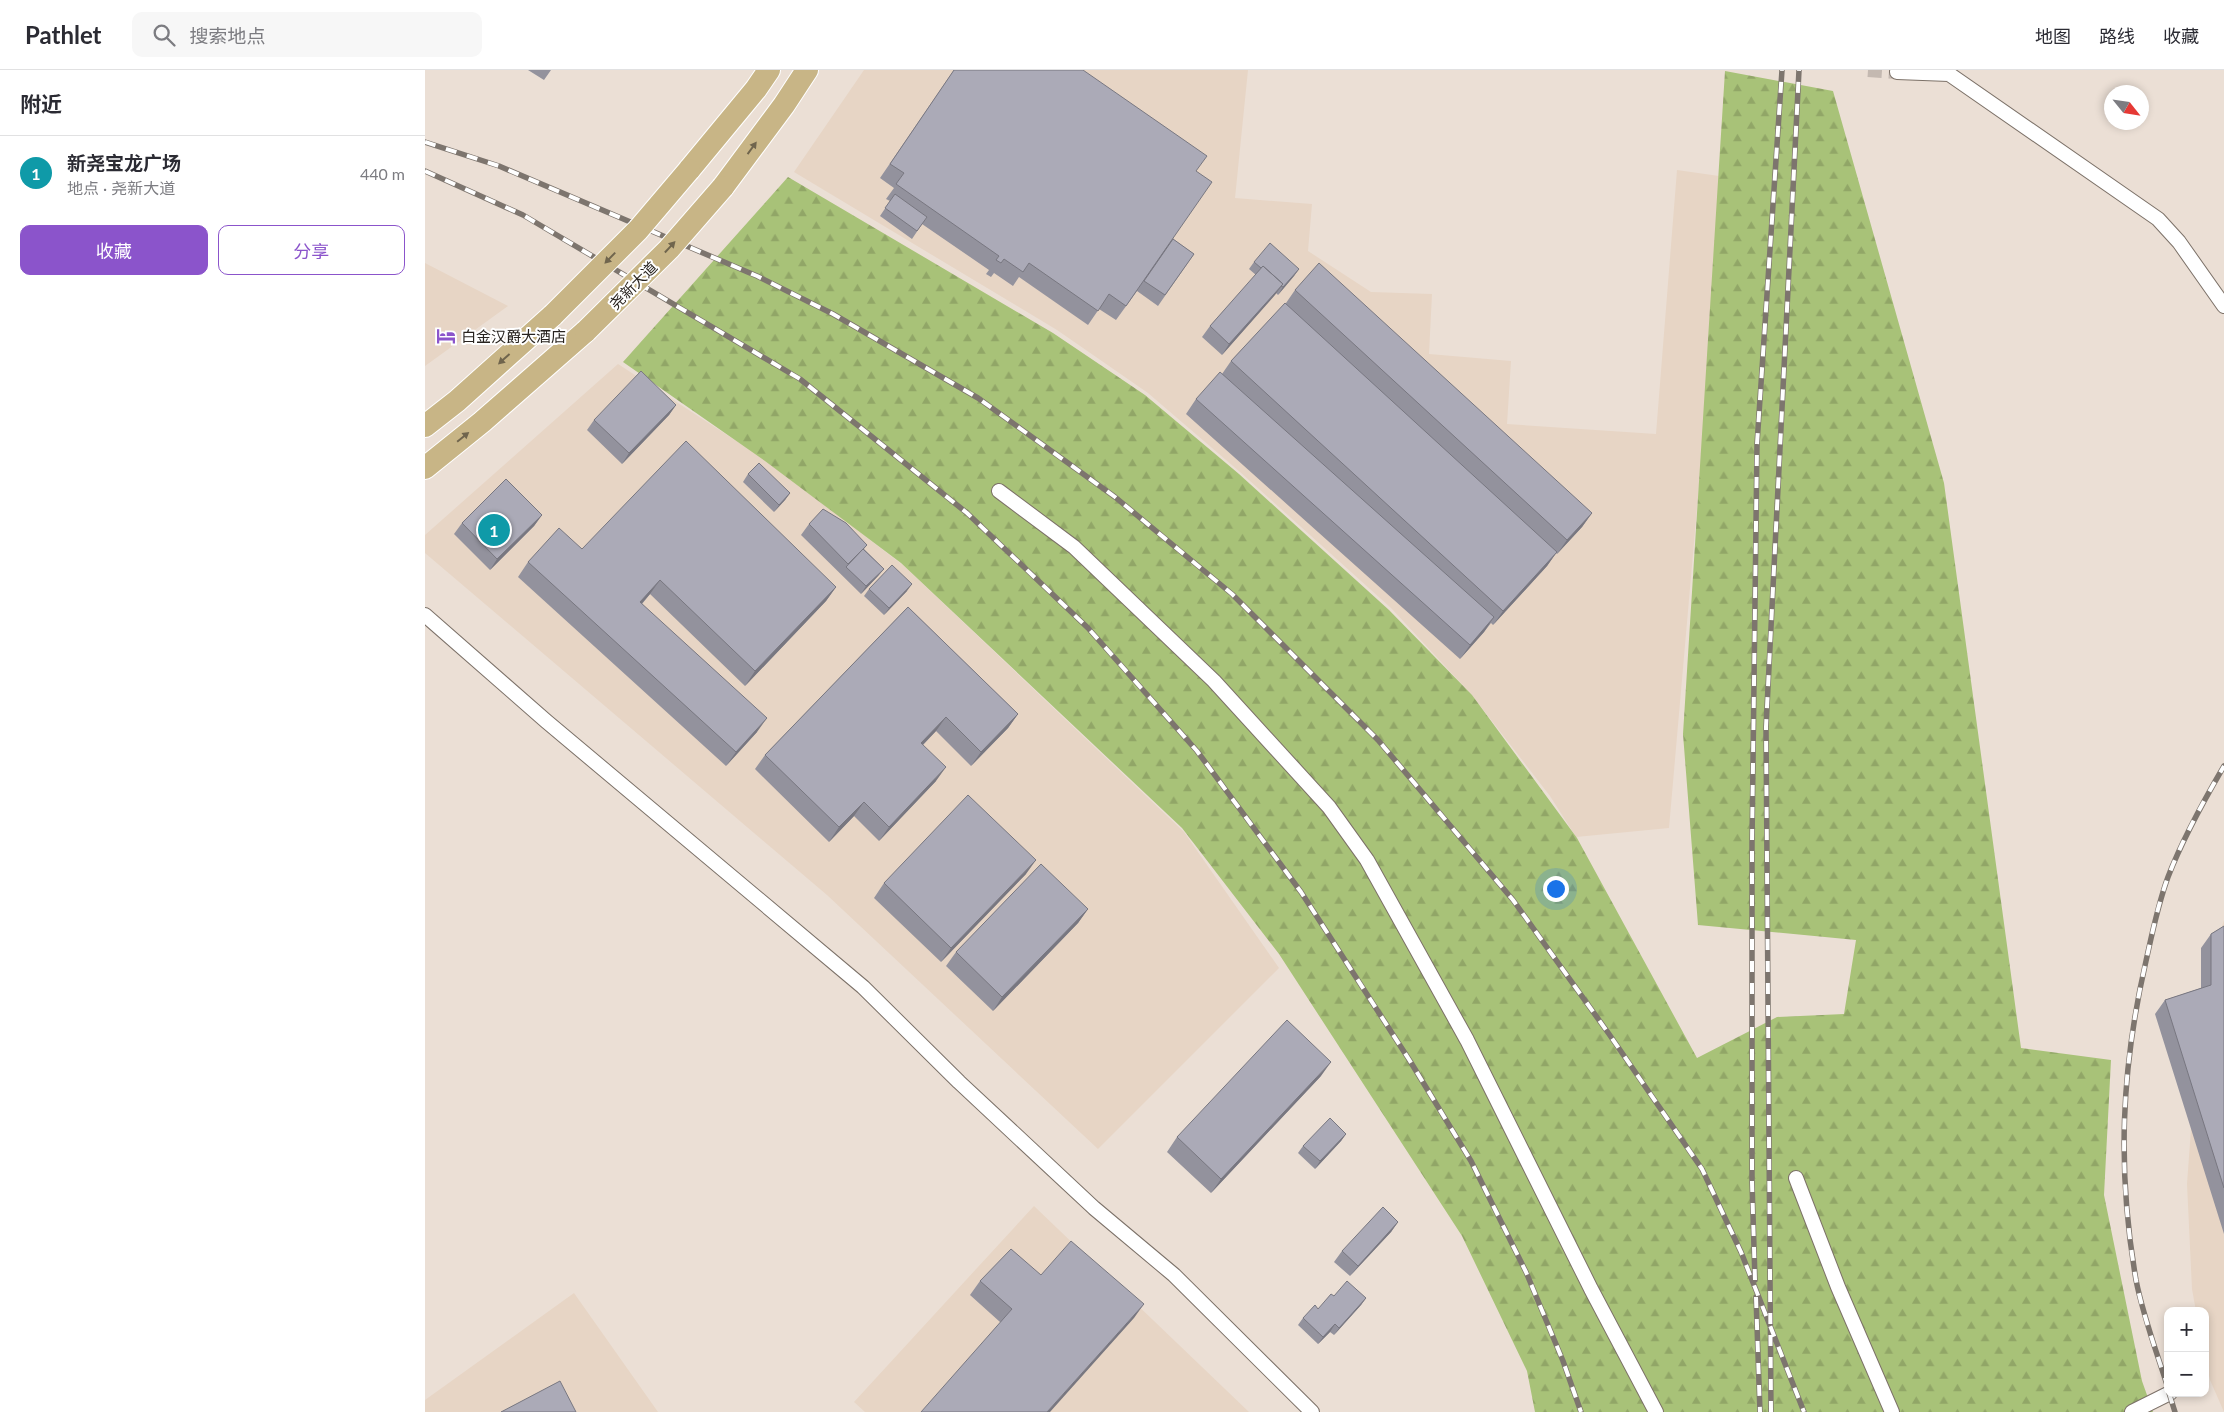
<!DOCTYPE html>
<html lang="zh">
<meta charset="utf-8">
<style>
body{margin:0;font-family:Lato,"Noto Sans SC",sans-serif;background:#f7f7f7;color:#2b2b33}
.controls{position:absolute;right:15px;bottom:15px;display:grid;overflow:hidden;border-radius:10px;box-shadow:0 2px 8px #0003}
.controls button{width:45px;height:45px;display:grid;place-items:center;padding:0;border:0;border-bottom:1px solid #e1e1e2;background:#fff;color:#2b2b33;font:25px sans-serif}
.compass{position:absolute;left:1679px;top:15px;width:45px;height:45px;border-radius:50%;background:#fff;box-shadow:0 2px 8px #0003;rotate:120deg}
.you{position:absolute;left:1130px;top:818px;width:18px;height:18px;margin:-12px;border:4px solid #fff;border-radius:50%;background:#1a73e8;box-shadow:0 0 0 8px #1a73e833}
.badge{display:grid;place-items:center;width:32px;height:32px;border-radius:50%;background:#8b54cb;color:#fff;font-size:16px;font-weight:700}
.pin{position:absolute;translate:-50% -50%;border:2px solid #fff;box-shadow:0 1px 5px #0006}
.list{margin:0;padding:0;list-style:none}
h2{display:flex;justify-content:space-between;align-items:center;height:65px;margin:0;padding:0 20px;font-size:21px}
h2 small{font-size:16px;font-weight:400;color:#7c7c81}
.list li{display:grid;grid-template-columns:32px 1fr auto;gap:15px;align-items:center;box-sizing:border-box;height:75px;padding:0 20px;border-top:1px solid #e1e1e2}
.list b{display:block;font-size:19px;white-space:nowrap}
.list p{margin:0;font-size:16px;white-space:nowrap;color:#7c7c81}
.list em{font-size:16px;font-style:normal;color:#7c7c81}
.actions{display:flex;gap:10px;padding:15px 20px}
.actions a{flex:1;padding:11px 0;border:1px solid #8b54cb;border-radius:10px;text-align:center;font-size:18px;color:#8b54cb}
.actions .main{background:#8b54cb;color:#fff}
.icon{flex:none;width:28px;height:28px;fill:none;stroke:currentColor;stroke-width:2;stroke-linecap:round;stroke-linejoin:round}
.map{position:relative;flex:none;width:1799px;height:1342px;overflow:hidden}
header{display:flex;align-items:center;gap:30px;box-sizing:border-box;height:70px;padding:0 25px;background:#fff;border-bottom:1px solid #e1e1e2}
header strong{font-size:24px}
nav{display:flex;gap:28px;margin-inline-start:auto;font-size:18px}
.search{width:350px;height:45px;background:#f7f7f7;display:flex;align-items:center;gap:12px;box-sizing:border-box;padding:0 18px;border-radius:10px;color:#7c7c81;font-size:19px}
main{display:flex}
aside{flex:1;background:#fff}
.map>svg:first-child{display:block}
</style>
<header>
<strong>Pathlet</strong>
<div class="search"><svg class="icon" aria-label="search" viewBox="0 0 24 24"><circle cx="10" cy="10" r="6"/><path d="M15 15l6 6"/></svg>搜索地点</div>
<nav><a>地图</a><a>路线</a><a>收藏</a></nav>
</header>
<main>
<aside>
<h2>附近<small></small></h2>
<ul class="list">
<li><span class="badge" style="background:#0f9aa8">1</span><div><b>新尧宝龙广场</b><p>地点 · 尧新大道</p></div><em>440 m</em></li>
</ul>
<div class="actions"><a class="main">收藏</a><a>分享</a></div>
</aside>
<div class="map">
<svg width="1799" height="1342" viewBox="0 0 1799 1342">
<defs>
<pattern id="forest-firs" width="22" height="20" patternUnits="userSpaceOnUse" patternTransform="scale(1.25)"><rect width="22" height="20" fill="#a8c278"/><path d="M5 1l3.5 6h-7zM16 11l3.5 6h-7z" fill="#91a667"/></pattern>
</defs>
<rect width="100%" height="100%" fill="#ebdfd5"/>
<!-- built -->
<path fill="#e7d5c5" d="M439 0H823L810 128 887 134 883 181 946 222 1007 224 1004 284 1086 291 1082 354 1231 364 1252 100 1301 107 1244 758 1151 767 1125 726 1046 624 966 538 815 402 723 323 632 260 369 102Z
M0 193 83 236 0 296Z
M193 294 339 389 479 496 759 762 854 898 673 1079 402 825 0 483V465Z
M1799 850V1342L1785 1310 1780 1286V1241H1771L1767 1219 1762 1114 1773 963 1785 895Z
M609 1136 824 1342H440L429 1332Z
M149 1223 233 1342H0V1330Z"/>
<!-- forest -->
<path fill="url(#forest-firs)" d="M1300 1 1408 21 1519 413 1596 978 1686 990 1679 1125 1717 1311 1728 1342H1110L1102 1301 1037 1166 854 884 757 758 476 493 340 391 198 292 363 107 628 263 720 325 814 404 964 540 1047 625 1152 768 1272 988 1352 947 1419 944 1431 870 1273 855 1258 664Z"/>
<g fill="none" stroke-linecap="round" stroke-linejoin="round">
<!-- minor-tunnel -->
<path stroke="#c4b9b1" stroke-width="14" stroke-dasharray="14 7" stroke-linecap="butt" d="M1443 0 1472 2"/>
<!-- minor casing -->
<g stroke="#7c7168" stroke-width="16">
<path id="minor" d="M1472 2 1524 4 1733 149 1754 172 1799 236
M574 421 649 477 789 611 904 737 942 790 1042 970 1166 1219 1231 1342
M0 545 121 651 438 917 534 1012 669 1138 749 1205 887 1342
M1371 1108 1413 1217 1467 1342
M1707 1342 1745 1323"/>
</g>
<!-- primary casing -->
<g stroke="#fff" stroke-width="24">
<path id="primary" d="M264 100 331 19 344 0
M298 117 359 35 382 0
M0 356 32 331 128 245
M0 398 57 352 161 261"/>
</g>
<!-- minor -->
<use href="#minor" stroke="#fff" stroke-width="14"/>
<!-- primary -->
<use href="#primary" stroke="#c8b586" stroke-width="22"/>
<!-- rail casing -->
<g stroke="#7d756e" stroke-width="5.5">
<path id="rail" d="M0 72 74 96 332 206 408 244 553 328 690 427 807 524 953 670 1088 830 1184 964 1277 1099 1316 1182 1379 1342
M0 101 98 145 375 309 542 443 663 558 772 681 876 822 985 991 1046 1091 1101 1202 1138 1291 1156 1342
M1330 1210 1327 1112V773L1332 374 1357 0
M1331 1227 1335 1342
M1743 1318C1732 1283 1718 1246 1711 1210 1692 1099 1696 1000 1721 891 1727 864 1733 834 1743 807 1758 768 1778 732 1799 696
M1744 1323 1750 1342
M1346 1342 1341 657 1374 0"/>
</g>
<!-- rail -->
<use href="#rail" stroke="#fff" stroke-width="4" stroke-dasharray="11" stroke-linecap="butt"/>
<!-- primary-bridge casing -->
<g stroke="#fff" stroke-width="24" stroke-linecap="butt">
<path id="primary-bridge" d="M128 245 213 160 264 100
M161 261 244 179 298 117"/>
</g>
<!-- primary-bridge -->
<use href="#primary-bridge" stroke="#c8b586" stroke-width="22"/>
</g>
<!-- wall -->
<path fill="#93929d" d="M103 0H126L119 10Z
M529 0 771 101 748 169 769 184 733 236 712 221 691 250 674 239 663 255 594 207 588 216 569 203 566 207 561 204 564 200 497 154 487 169 455 146 465 131 461 129 469 118 455 108Z
M829 192 874 199 869 206 853 225 851 223 797 285 777 267 785 256 831 205 824 199Z
M870 220 1167 443 1157 457 1132 484 1131 483 1122 496 1068 555 1066 553 1059 562 1035 589 761 344 771 329 797 304 806 291 861 233Z
M251 335 244 345 197 394 162 360 169 350Z
M323 404 365 423 360 430 349 442 318 412Z
M117 445 109 456 65 500 29 464 37 453Z
M384 454 442 475 439 479 459 499 453 506 436 524 376 465Z
M157 479 411 517 401 531 320 616 225 524 217 534 332 662 301 696 93 507 103 492Z
M444 519 482 521 459 545 439 526Z
M483 537 593 644 583 658 546 696 511 661 498 675 511 711 454 771 429 746 404 772 330 699 340 685Z
M601 804 516 892 449 828 459 813Z
M663 839 653 853 568 941 521 896 531 882Z
M1799 856V1164L1730 944 1740 930 1776 918V878L1786 864Z
M896 1006 786 1123 742 1082 752 1067Z
M921 1064 916 1071 890 1099 873 1083 878 1076Z
M973 1152 966 1162 925 1206 909 1192 917 1181Z
M616 1205 709 1248 575 1252 545 1225 555 1211Z
M909 1226 941 1228 936 1235 909 1265 905 1262 893 1274 873 1255 878 1248 893 1239Z"/>
<!-- shaded-wall -->
<path fill="#787780" d="M874 199 869 206 853 225 858 217Z
M858 214 850 225 797 285 804 274Z
M251 335 244 345 197 394 204 383Z
M365 423 360 430 349 442 354 435Z
M1167 443 1157 457 1132 484 1142 470Z
M117 445 109 456 65 500 72 489Z
M1132 482 1122 496 1068 555 1078 541Z
M459 499 453 506 436 524 441 516Z
M235 510 225 524 205 547 215 532Z
M487 514 482 521 459 545 464 538Z
M411 517 401 531 320 616 330 601Z
M1069 547 1059 562 1035 589 1045 575Z
M593 644 583 658 546 696 556 682Z
M521 647 511 661 486 687 496 673Z
M342 648 332 662 301 696 311 682Z
M521 697 511 711 454 771 464 757Z
M439 732 429 746 404 772 414 757Z
M611 790 601 804 516 892 526 878Z
M663 839 653 853 568 941 577 927Z
M906 992 896 1006 786 1123 796 1109Z
M921 1064 916 1071 890 1099 895 1091Z
M973 1152 966 1162 925 1206 933 1196Z
M941 1228 936 1235 909 1265 914 1258Z
M719 1234 709 1248 625 1342H622Z
M910 1254 905 1262 893 1274 898 1267Z"/>
<!-- building -->
<path fill="#abaab7" stroke="#787780" d="M529 0H658L782 86 771 101 787 112 701 236 684 224 673 241 604 193 598 202 579 189 576 193 571 190 574 186 471 114 479 103 465 94Z
M470 124 502 147 492 161 460 138Z
M748 169 769 184 740 225 719 211Z
M845 173 874 199 858 217 856 216 858 214 838 196 836 198 829 192Z
M894 193 1167 443 1142 470 870 220Z
M838 196 858 214 804 274 785 256Z
M860 233 1132 482 1078 541 806 291Z
M216 301 251 335 204 383 169 350Z
M795 302 1069 547 1045 575 771 329Z
M261 371 411 517 330 601 235 510 215 532 342 648 311 682 103 492 134 458 157 479Z
M334 393 365 423 354 435 323 404Z
M81 409 117 445 72 489 37 453Z
M398 439 421 453 442 475 423 494 384 454Z
M438 479 459 499 441 516 421 497Z
M467 495 487 514 464 538 444 519Z
M483 537 593 644 556 682 521 647 496 673 521 697 464 757 439 732 414 757 340 685Z
M543 725 611 790 526 878 459 813Z
M616 794 663 839 577 927 531 882Z
M1799 856V1118L1740 930 1786 915V864Z
M862 950 906 992 796 1109 752 1067Z
M905 1048 921 1064 895 1091 878 1076Z
M958 1137 973 1152 933 1196 917 1181Z
M646 1171 719 1234 622 1342H496L587 1239 555 1211 586 1179 616 1205Z
M922 1211 941 1228 914 1258 910 1254 898 1267 878 1248 890 1235 893 1239 906 1224 909 1226Z
M135 1311 151 1342H76Z"/>
<!-- one-way arrows -->
<defs><path id="oneway-solid" d="M-6-.8H1V-3.2L6.5 0L1 3.2V.8H-6Z" transform="scale(1.25)"/></defs>
<g fill="#70654d">
<use href="#oneway-solid" transform="translate(327 78) rotate(-54)"/>
<use href="#oneway-solid" transform="translate(245 177) rotate(-47)"/>
<use href="#oneway-solid" transform="translate(185 188) rotate(134)"/>
<use href="#oneway-solid" transform="translate(79 289) rotate(138)"/>
<use href="#oneway-solid" transform="translate(38 367) rotate(-39)"/>
</g>
<!-- icons -->
<defs>
<g id="hotel-bare" transform="scale(1.5)"><path d="M-6-4.5h1.5V1H6V5H4.5V3h-9V5H-6ZM-4 0a1.8 1.8 0 1 1 3.6 0ZM.5 0V-2.5h3Q6-2.5 6 0Z" fill="#8b54cb" stroke="#fff" stroke-width="2.5" paint-order="stroke"/></g>
</defs>
<g fill-rule="evenodd">
<use href="#hotel-bare" x="21" y="266"/>
</g>
<g text-anchor="middle" dominant-baseline="central" stroke-width="4" stroke-linejoin="round" paint-order="stroke">
<!-- street labels -->
<g font-size="15" fill="#28231f" stroke="#fff">
<text transform="translate(208 215) rotate(-45)">尧新大道</text>
</g>
<!-- poi labels -->
<g font-size="15" fill="#28231f" stroke="#fff" text-anchor="start">
<text x="36" y="266">白金汉爵大酒店</text>
</g>
</g>
</svg>
<div class="controls">
<button>+</button>
<button>−</button>
</div>
<svg class="compass" viewBox="-18 -18 36 36"><path d="M0-13l5 13h-10z" fill="#e53935"/><path d="M0 13l5-13h-10z" fill="#7c7c81"/></svg>
<div class="you"></div>
<div class="pin badge" style="left:69px;top:460px;background:#0f9aa8">1</div>
</div>
</main>
